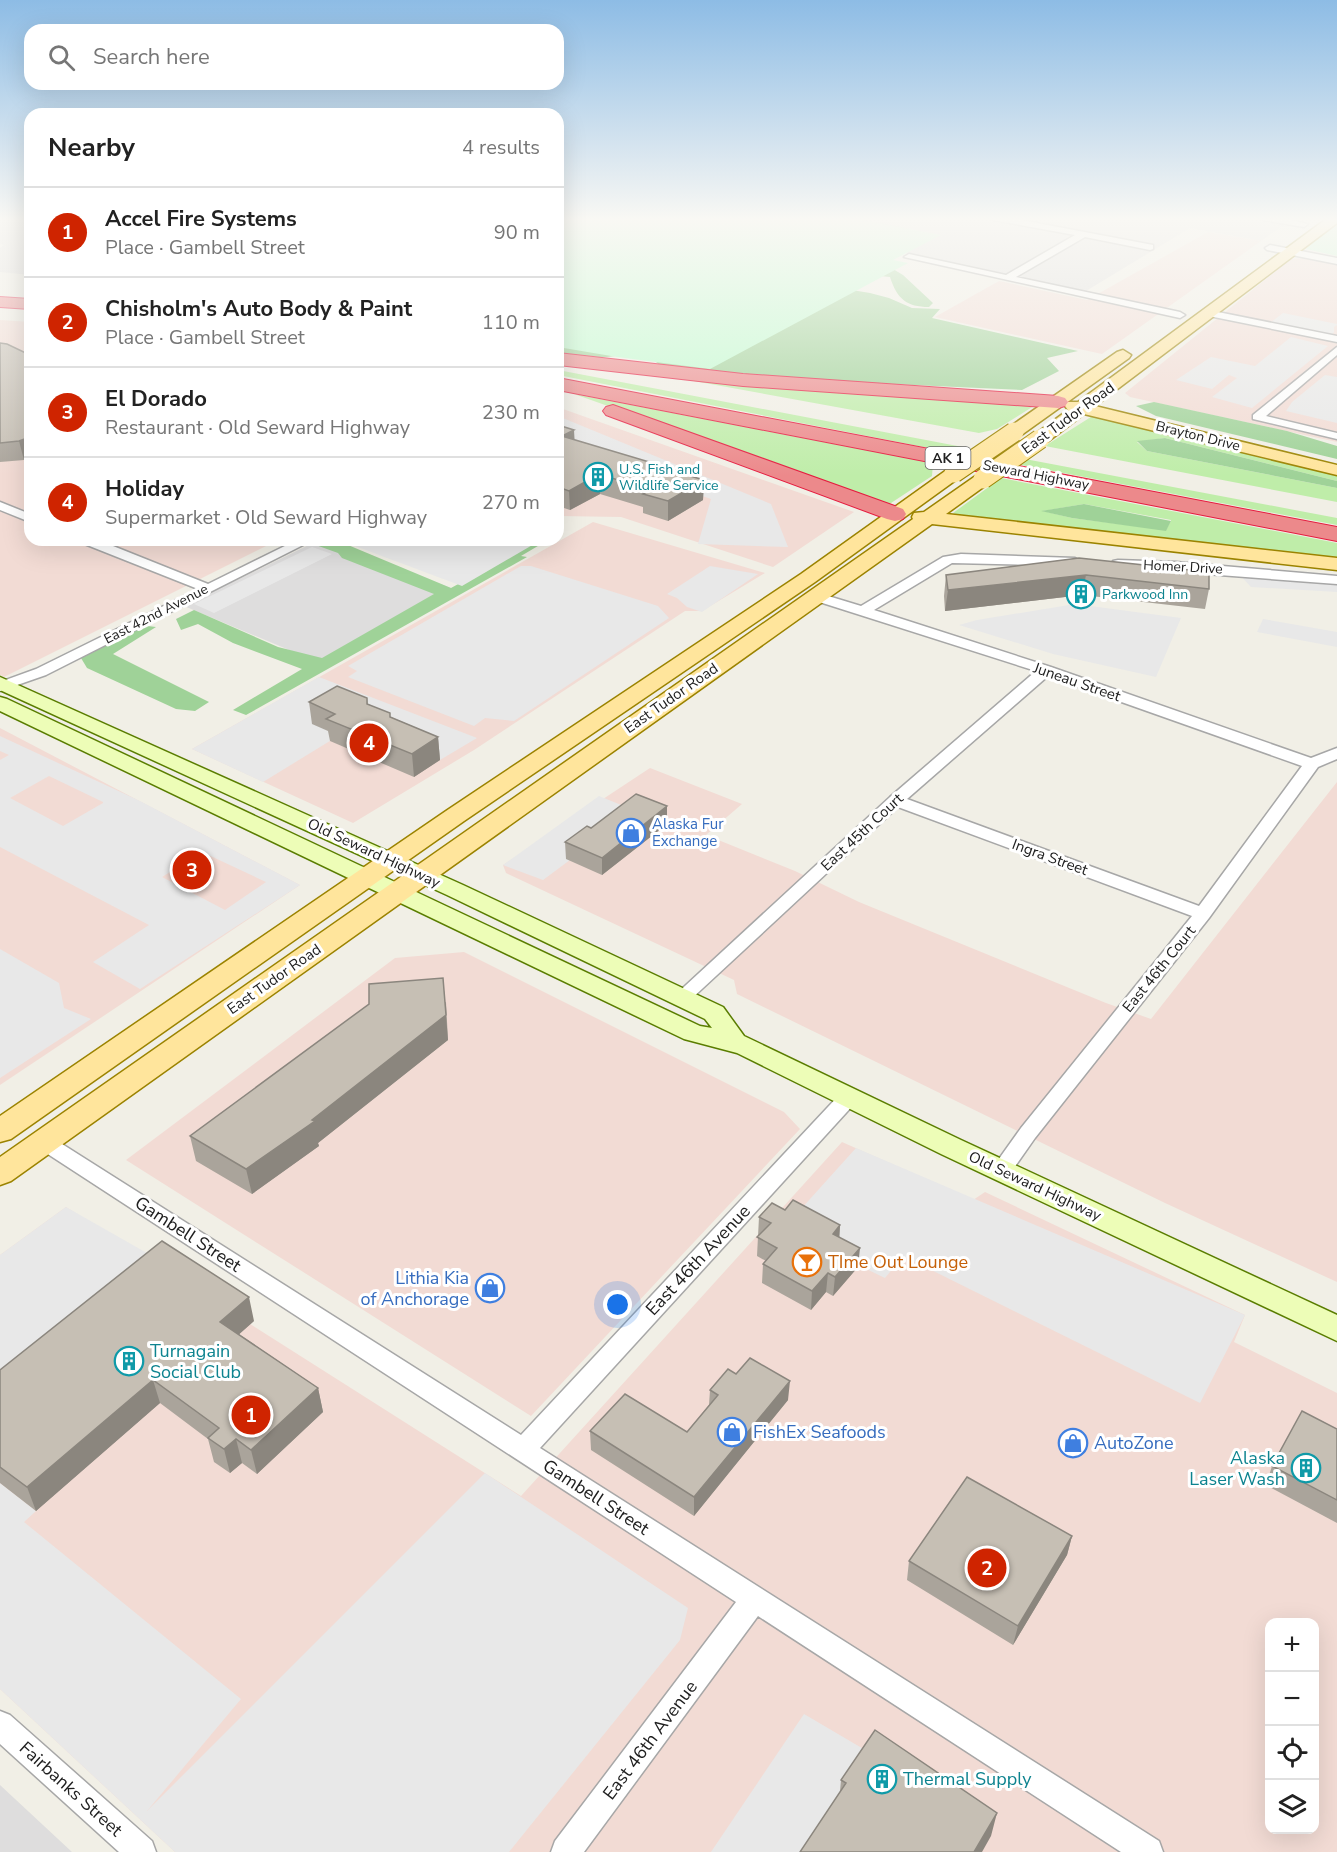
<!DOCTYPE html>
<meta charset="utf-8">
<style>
body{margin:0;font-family:"Nunito Sans",sans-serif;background:#f6f6f6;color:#222}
.controls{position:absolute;right:18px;bottom:18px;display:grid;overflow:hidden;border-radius:12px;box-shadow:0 6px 24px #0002}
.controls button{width:54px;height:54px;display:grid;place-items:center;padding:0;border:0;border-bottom:2px solid #e0e0e0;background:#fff;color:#222;font:30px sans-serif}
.you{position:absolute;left:618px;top:1305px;width:21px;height:21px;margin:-15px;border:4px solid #fff;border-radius:50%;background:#1a73e8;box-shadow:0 0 0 9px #1a73e833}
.badge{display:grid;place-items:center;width:39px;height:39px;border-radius:50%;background:#cf2400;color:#fff;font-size:20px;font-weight:700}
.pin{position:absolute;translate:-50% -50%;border:3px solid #fff;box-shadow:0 2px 6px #0006}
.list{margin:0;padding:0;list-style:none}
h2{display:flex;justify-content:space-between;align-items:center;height:78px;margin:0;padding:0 24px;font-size:26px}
h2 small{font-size:20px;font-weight:400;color:#767676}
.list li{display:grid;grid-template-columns:39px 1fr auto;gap:18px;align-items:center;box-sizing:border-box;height:90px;padding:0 24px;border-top:2px solid #e0e0e0}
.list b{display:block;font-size:22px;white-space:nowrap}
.list p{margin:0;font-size:20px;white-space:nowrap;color:#767676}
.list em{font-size:20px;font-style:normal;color:#767676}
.icon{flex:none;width:33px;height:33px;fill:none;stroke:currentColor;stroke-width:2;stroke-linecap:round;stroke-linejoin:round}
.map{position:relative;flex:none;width:1337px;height:1852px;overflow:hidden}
.search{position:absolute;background:#fff;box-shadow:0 6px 24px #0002;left:24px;top:24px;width:540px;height:66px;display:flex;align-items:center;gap:15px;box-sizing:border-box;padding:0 21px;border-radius:18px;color:#767676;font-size:22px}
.panel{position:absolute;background:#fff;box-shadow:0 6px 24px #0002;left:24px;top:108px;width:540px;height:438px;border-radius:18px}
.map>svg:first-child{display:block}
</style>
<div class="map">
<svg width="1337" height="1852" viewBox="0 0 1337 1852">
<rect width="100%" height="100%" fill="#f1efe6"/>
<!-- residential -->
<path fill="#dedddd" d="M0 217H30V275L0 272V248L4 245 0 244Z
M861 217H1295L1261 241 1190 228 1086 291 905 253 940 235 857 219Z
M319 540 454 589 320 663 184 606Z
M0 1785 72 1852H0Z"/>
<!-- commercial -->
<path fill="#f2dbd4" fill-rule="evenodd" d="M1208 232 1261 241 1102 354 935 317 999 281 1087 300Z
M1303 258 1337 264V442L1130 397 1125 393 1291 259Z
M0 320 30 322V540H278L4 677 0 675Z
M558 408 563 409 854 512 773 567 621 517 558 516Z
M593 522 765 573 702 611H685L474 750 353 823 192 749Z
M0 728 300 885 0 1085Z
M650 768 742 804 706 835 795 871 859 902 1106 1003 1151 1019 1337 782V1282L1165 1203 737 994 734 980 506 873 503 865Z
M464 952 784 1112 800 1129 531 1416 126 1160 395 958Z
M842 1142 973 1200 985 1192 1245 1315 1234 1342 1337 1393V1852H175L0 1689V1255L66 1207 521 1496ZM1270 1622H1314V1830H1270Z"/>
<!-- grass -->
<path fill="#bfeda9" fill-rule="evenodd" d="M558 370 968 448 959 454 558 375Z
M655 374 1037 404 997 429 979 433Z
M574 394 933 463 932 476 888 505Z
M1094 415 1337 475V481L1165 438 1137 442 1147 451 1337 488V502L1045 446Z
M1025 459 1337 518V525L1016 464Z
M1001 478 1337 543V560L964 517 953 513ZM1084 504 1171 520V521L1166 530 1072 518 1043 511Z"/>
<!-- forest -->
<path fill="#9fd298" d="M861 217 858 219 905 228 888 266 903 275 933 303 929 307C907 307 897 299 890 277L880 276 820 230Z
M558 242 870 293 889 298 912 308 940 309 932 318 1078 351 1047 358 1059 371 1022 390 754 378 661 367C642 344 624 358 600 357 586 357 572 354 558 352Z
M1154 402 1287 431 1337 446V459L1156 416 1136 406Z
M1165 438 1337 481V488L1147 451 1137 441Z
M1084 504 1171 521 1166 531 1072 518 1041 511Z
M322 540H336L451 588 538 540H548L521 556 527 557 246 715 233 710 302 669 233 643 198 624 181 630 176 619 194 610 278 647 322 658 434 594 342 558 338 553 313 544Z
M140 625 156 627 113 654 209 702 195 711 176 709 87 668 81 658Z"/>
<!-- park -->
<path fill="#c1fcd0" d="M562 217H861L858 219 941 235 893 260 908 263 710 369 617 357 558 347V218Z
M1337 225V256L1306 249 1307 247Z"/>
<!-- parking -->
<path fill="#e8e8e8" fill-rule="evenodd" d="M1283 313 1337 324V325L1334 327V332L1331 336 1270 323Z
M1291 337 1328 346 1252 408 1212 397 1237 378 1229 375 1212 389 1176 380 1211 357 1255 366Z
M1325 375 1337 377V423L1286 411 1292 402Z
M558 416 771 504 788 547 698 544 711 499 592 457 558 443Z
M339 540H541L462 586Z
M312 547 332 554 214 613 194 604Z
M521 566H531L658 606 669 618 514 721 485 718 474 726 348 677 357 671 348 666Z
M710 566 758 574 702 612 687 607 677 598 667 594Z
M1238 573 1337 581V592L1251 587Z
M1075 604 1181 618 1156 677 1053 654 959 625 977 620Z
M1263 619 1337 632V647L1257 632Z
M319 677 477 738 440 760 393 739 338 736 263 782 192 749Z
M0 736 140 801 300 885 140 989 93 962 149 925 0 847V760L9 755 0 751ZM49 776 103 802V803L63 826 10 798ZM202 852 266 882 225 910 162 877Z
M599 796 636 811 543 880 503 865Z
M0 949 59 983 64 1008 91 1019 0 1078Z
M856 1148 1245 1315 1200 1403 903 1256 885 1278 831 1252 792 1219Z
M66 1207 168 1265 0 1401V1255Z
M485 1473 688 1608 680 1640 509 1852H175L0 1689V1483L36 1511 24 1522 241 1699 147 1811Z
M804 1714 872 1754 810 1852H711Z"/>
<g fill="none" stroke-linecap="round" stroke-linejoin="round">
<!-- minor casing -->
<g stroke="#a7a7a7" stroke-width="3">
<path id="minor" d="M989 217H1005L1153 245V249L1150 250 1085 237 1016 277 1180 312 1185 315 1180 318 904 257 909 254 1006 275 1075 235 993 220Z
M1259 217H1277L1308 224 1304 227 1263 220Z
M1270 245 1337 258V264L1267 250 1265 248Z
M1208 310 1337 336V342L1204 315 1203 313Z
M1337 347V355L1266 416 1337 433V439L1253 419V415Z
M0 502 30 514V522L0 510Z
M81 540H98L208 584 297 540H313L46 675 0 691V682L36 669 198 589 82 543Z
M961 554 1075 558 1082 562 1075 566 952 563 874 610 1051 667 1311 758 1337 748V759L1318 767 1209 918 1035 1138 1009 1175 1002 1178 995 1175 991 1170 1021 1128 1192 916 898 807 689 1001H675L673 997 890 797 1036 671 810 599 808 596 815 592 861 606 943 557ZM1048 676 1302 766 1199 906 907 799Z
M1118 560 1176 562 1337 576V584L1113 567 1111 564 1113 561Z
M849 1090 856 1092 859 1097 856 1102 540 1448 1159 1841 1163 1852H1121L758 1616 584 1852H551L555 1841 736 1602 37 1147 34 1142 37 1137 44 1135 51 1137 521 1435 842 1092Z
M0 1711 10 1715 152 1841 156 1852H119L0 1744Z"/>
</g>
<!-- secondary casing -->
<g stroke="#5a7d00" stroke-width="3">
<path id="secondary" d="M0 677 463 885 723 1007 744 1036 961 1140 1337 1315V1341L941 1154 737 1053 684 1039 0 711V697L7 699 700 1026 712 1028 705 1019 447 895 0 690Z"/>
</g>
<!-- primary casing -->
<g stroke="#9b8300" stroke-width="3">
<path id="primary" d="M1329 217H1337V223L1095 406 1337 465V475L1084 414 1046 443H1034L1031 439 1034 435 1068 410 1065 406 1067 402H1078Z
M1123 350 1131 355 1129 358 1020 436H1008L1005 432 1008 428 1117 352Z
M954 468 960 469 963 473 960 477 815 582 464 821 11 1139 0 1142V1116L446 811 801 574 948 469Z
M983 474 989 475 992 479 989 483 946 514 1337 558V570L932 524 11 1181 0 1185V1157L913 519 912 517 914 513 924 512 977 475Z"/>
</g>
<!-- motorway casing -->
<g stroke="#e51c3f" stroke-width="2">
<path id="motorway" d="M0 297 30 299V309L0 307Z
M558 353 743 374 1058 396 1065 398 1068 402 1065 406 1058 408 743 386 558 365Z
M558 378 1337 527V541L558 390Z
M613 405 903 509 906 514 903 519 895 521 887 519 606 415 603 411 606 407Z"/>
</g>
<!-- minor -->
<use href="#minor" fill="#fff" fill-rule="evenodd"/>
<!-- secondary -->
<use href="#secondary" fill="#edfdb7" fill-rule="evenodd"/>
<!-- primary -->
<use href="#primary" fill="#ffe59c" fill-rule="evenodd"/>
<!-- motorway -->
<use href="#motorway" fill="#ec898b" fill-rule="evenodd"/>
<!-- primary-bridge casing -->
<g stroke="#9b8300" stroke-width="21" stroke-linecap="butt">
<path id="primary-bridge" d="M954 473 1014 432
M983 479 1040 439"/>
</g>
<!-- primary-bridge -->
<use href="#primary-bridge" stroke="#ffe59c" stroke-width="19"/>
</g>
<!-- wall -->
<path fill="#aaa49b" d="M0 343 30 355V458L24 460 0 462Z
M558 425 575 440 704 480 703 500 668 521 643 513V507L600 494 570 510 558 506Z
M1079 558 1209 589 1205 609 1082 595 945 611 944 596 946 575Z
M367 698 368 704 391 717 438 737 440 760 414 777 330 741 328 731 312 724 309 702Z
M667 806V824L602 875 566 859 565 842 591 828Z
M446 1002 448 1040 318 1143 319 1146 252 1194 196 1161 190 1136Z
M785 1210 840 1225 839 1237 858 1267 833 1296 826 1292 811 1310 762 1283 763 1264 766 1261 757 1256 759 1217Z
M254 1321 239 1334 318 1388 323 1412 257 1474 242 1463 230 1473 214 1462 208 1439 160 1403 36 1511 0 1483V1370Z
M736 1374 788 1400 694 1516 591 1450 590 1431 687 1432 709 1405 710 1390Z
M1337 1429V1523L1266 1485 1272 1466Z
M1072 1536 1067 1555 1013 1645 907 1580 909 1561Z
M841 1780 991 1836 840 1791Z"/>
<!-- shaded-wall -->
<path fill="#8b867e" d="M574 430 575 448 562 436Z
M30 437V458L24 460 19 441Z
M599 474 600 494 570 510 569 491Z
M693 475V487L704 480 703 500 668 521V501L690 476Z
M1086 575 1082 595 945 611 948 590Z
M438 737 440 760 414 777 412 754Z
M667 806V824L602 875V858Z
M443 978 448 1040 318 1143 319 1146 252 1194 246 1169 312 1120Z
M840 1225 839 1244 833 1234Z
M860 1248 858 1267 833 1296 835 1277Z
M828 1273 826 1292 811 1310 812 1291Z
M249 1297 254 1321 226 1346 220 1322Z
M153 1380 160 1403 36 1511 27 1487Z
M790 1381 788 1400 694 1516V1497Z
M318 1388 323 1412 257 1474 251 1450Z
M236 1439 242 1463 230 1473 224 1449Z
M1072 1536 1067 1555 1013 1645 1018 1626Z
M997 1813 991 1836 982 1852H974Z"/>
<!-- building -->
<path fill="#c6bfb4" stroke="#8b867e" stroke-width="1.5" d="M0 343 7 344 30 355V437L19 441 0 443Z
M558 425 574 430 562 436 693 475 690 476 704 480 668 501 643 494 650 490 599 474 569 491 558 487Z
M1079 558 1209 572V589L1086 575 948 590 946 575Z
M337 686 367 698V704L390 713V717L438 737 412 754 326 719 335 714 309 702Z
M636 794 667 806 602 858 565 842 587 826 591 828Z
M443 978 446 1015 312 1120 315 1121 246 1169 190 1136 369 1004V984Z
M793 1200 840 1225 833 1234 860 1248 835 1277 828 1273 812 1291 763 1264 777 1248 757 1237 771 1223 759 1217 772 1203 785 1210Z
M162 1241 249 1297 220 1322 318 1388 251 1450 236 1439 224 1449 208 1438 219 1428 153 1380 27 1487 0 1467V1370Z
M750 1358 790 1381 694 1497 590 1431 625 1394 687 1432 718 1395 710 1390 728 1369 736 1374Z
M1302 1411 1337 1429V1500L1272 1466Z
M967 1477 1072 1536 1018 1626 909 1561Z
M875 1730 997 1813 974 1852H800L846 1783 841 1780Z"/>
<!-- sky -->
<linearGradient id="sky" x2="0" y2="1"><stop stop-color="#8dbce5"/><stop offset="0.46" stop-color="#f9f8f4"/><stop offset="1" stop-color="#f9f8f4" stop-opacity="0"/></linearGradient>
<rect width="1337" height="476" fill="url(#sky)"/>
<!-- icons -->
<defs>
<g id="building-ring" transform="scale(1.5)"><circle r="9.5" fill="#fff" stroke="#0f9aa8" stroke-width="1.5"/><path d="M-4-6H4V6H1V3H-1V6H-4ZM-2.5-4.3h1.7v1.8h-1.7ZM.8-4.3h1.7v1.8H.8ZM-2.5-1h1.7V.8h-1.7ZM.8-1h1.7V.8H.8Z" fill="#0f9aa8"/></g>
<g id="shop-ring" transform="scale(1.5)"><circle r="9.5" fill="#fff" stroke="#3f7fe0" stroke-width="1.5"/><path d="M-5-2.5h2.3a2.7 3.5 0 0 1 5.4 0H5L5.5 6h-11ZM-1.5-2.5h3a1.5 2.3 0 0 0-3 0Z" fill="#3f7fe0"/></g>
<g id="bar-ring" transform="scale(1.5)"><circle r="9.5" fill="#fff" stroke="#e8710a" stroke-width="1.5"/><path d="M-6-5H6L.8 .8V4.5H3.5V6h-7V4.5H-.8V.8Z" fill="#e8710a"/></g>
</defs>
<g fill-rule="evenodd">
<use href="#building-ring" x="598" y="477"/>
<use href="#building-ring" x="1081" y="594"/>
<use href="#shop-ring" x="631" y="833"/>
<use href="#bar-ring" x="807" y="1262"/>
<use href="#shop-ring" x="490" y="1288"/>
<use href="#building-ring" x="129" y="1361"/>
<use href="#shop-ring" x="732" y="1432"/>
<use href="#shop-ring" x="1073" y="1443"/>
<use href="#building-ring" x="1306" y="1468"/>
<use href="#building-ring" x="882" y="1779"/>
</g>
<g text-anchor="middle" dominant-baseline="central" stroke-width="6" stroke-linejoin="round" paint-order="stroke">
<!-- far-street labels -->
<g font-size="14" fill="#202020" stroke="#fff">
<text transform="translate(1198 436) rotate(14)">Brayton Drive</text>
<text transform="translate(1036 475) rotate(11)">Seward Highway</text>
<text transform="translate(1183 567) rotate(3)">Homer Drive</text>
<text transform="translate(156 614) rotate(-27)">East 42nd Avenue</text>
</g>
<!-- shield labels -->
<rect fill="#fff" stroke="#636363" stroke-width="1.5" x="925.5" y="447" width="45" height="22" rx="4.5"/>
<g font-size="14" font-weight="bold" fill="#202020">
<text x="948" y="458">AK 1</text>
</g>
<!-- far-culture labels -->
<g font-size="14" fill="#0d838f" stroke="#fff" text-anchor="start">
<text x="619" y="469">U.S. Fish and<tspan x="619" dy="16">Wildlife Service</tspan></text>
<text x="1102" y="594">Parkwood Inn</text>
</g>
<!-- street labels -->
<g font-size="15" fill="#202020" stroke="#fff">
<text transform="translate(1068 418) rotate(-36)">East Tudor Road</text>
<text transform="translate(1077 682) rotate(19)">Juneau Street</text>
<text transform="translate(671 698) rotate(-35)">East Tudor Road</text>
<text transform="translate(862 832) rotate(-43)">East 45th Court</text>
<text transform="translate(374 853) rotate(25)">Old Seward Highway</text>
<text transform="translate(1050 857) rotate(20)">Ingra Street</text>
<text transform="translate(1159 969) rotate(-51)">East 46th Court</text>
<text transform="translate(274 979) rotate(-35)">East Tudor Road</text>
<text transform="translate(1035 1186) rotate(25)">Old Seward Highway</text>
</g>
<!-- shop labels -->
<g font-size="15" fill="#366cbe" stroke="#fff" text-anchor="start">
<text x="652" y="824">Alaska Fur<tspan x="652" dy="17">Exchange</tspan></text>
</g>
<!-- near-street labels -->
<g font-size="18" fill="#202020" stroke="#fff">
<text transform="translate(188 1234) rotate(33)">Gambell Street</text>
<text transform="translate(698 1260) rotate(-47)">East 46th Avenue</text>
<text transform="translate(596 1497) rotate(33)">Gambell Street</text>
<text transform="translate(650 1740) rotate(-53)">East 46th Avenue</text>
<text transform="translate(71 1789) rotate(42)">Fairbanks Street</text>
</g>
<!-- near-food labels -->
<g font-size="18" fill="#c56008" stroke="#fff" text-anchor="start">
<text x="828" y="1262">TIme Out Lounge</text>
</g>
<!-- near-shop labels -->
<g font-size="18" fill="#366cbe" stroke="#fff" text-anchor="start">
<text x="469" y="1278" text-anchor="end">Lithia Kia<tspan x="469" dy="21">of Anchorage</tspan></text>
<text x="753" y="1432">FishEx Seafoods</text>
<text x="1094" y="1443">AutoZone</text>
</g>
<!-- near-culture labels -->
<g font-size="18" fill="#0d838f" stroke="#fff" text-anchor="start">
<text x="150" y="1351">Turnagain<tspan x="150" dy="21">Social Club</tspan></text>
<text x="1285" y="1458" text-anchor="end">Alaska<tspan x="1285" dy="21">Laser Wash</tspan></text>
<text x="903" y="1779">Thermal Supply</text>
</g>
</g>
</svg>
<div class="controls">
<button>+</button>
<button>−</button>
<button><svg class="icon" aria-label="locate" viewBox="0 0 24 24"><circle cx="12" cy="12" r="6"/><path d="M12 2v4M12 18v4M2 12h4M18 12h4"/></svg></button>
<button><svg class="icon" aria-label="layers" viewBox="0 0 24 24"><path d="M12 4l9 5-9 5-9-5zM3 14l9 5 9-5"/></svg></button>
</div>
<div class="you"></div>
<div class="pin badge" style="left:251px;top:1415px">1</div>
<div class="pin badge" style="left:987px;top:1568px">2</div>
<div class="pin badge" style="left:192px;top:870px">3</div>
<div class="pin badge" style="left:369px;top:743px">4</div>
<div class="search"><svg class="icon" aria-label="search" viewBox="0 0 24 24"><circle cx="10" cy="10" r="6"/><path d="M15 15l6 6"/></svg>Search here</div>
<section class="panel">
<h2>Nearby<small>4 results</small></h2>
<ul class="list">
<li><span class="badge">1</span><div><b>Accel Fire Systems</b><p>Place · Gambell Street</p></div><em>90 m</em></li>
<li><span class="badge">2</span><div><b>Chisholm's Auto Body &amp; Paint</b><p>Place · Gambell Street</p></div><em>110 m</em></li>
<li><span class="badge">3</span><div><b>El Dorado</b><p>Restaurant · Old Seward Highway</p></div><em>230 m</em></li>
<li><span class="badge">4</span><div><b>Holiday</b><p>Supermarket · Old Seward Highway</p></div><em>270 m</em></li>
</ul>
</section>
</div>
